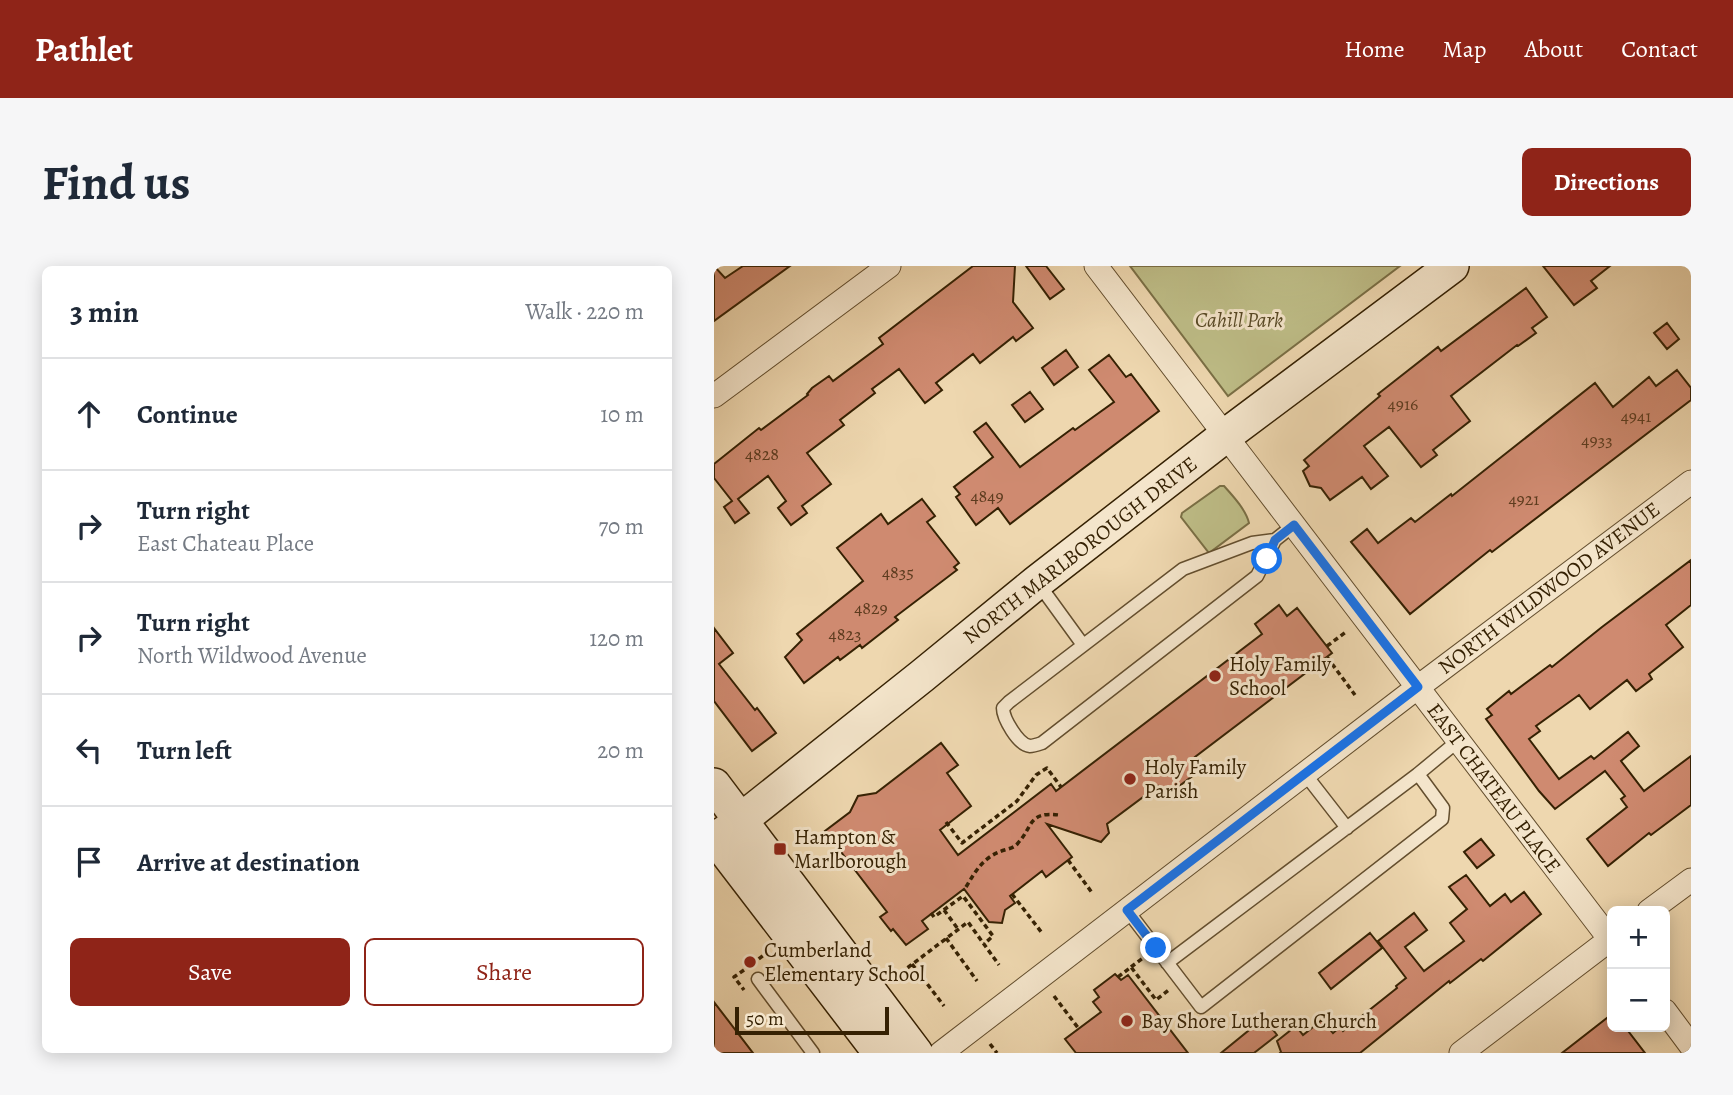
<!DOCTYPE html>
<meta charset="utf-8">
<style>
body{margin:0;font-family:Alegreya,serif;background:#f6f6f7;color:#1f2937}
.controls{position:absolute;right:21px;bottom:21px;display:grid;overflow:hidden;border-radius:10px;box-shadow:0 4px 18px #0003}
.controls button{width:63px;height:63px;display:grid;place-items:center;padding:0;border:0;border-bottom:2px solid #e0e1e3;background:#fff;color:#1f2937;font:35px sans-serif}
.scale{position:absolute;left:21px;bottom:18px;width:154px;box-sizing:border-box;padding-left:7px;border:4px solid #352103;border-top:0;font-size:19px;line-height:24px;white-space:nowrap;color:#352103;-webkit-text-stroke:5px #f4e5cb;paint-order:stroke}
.stop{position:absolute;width:21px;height:21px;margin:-16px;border:5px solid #1a73e8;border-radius:50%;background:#fff}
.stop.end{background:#1a73e8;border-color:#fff;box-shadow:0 2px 7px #0008}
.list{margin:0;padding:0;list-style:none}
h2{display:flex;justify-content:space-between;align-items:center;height:91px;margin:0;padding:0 28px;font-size:30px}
h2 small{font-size:23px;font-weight:400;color:#747a83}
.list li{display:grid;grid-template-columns:46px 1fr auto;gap:21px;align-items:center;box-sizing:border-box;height:112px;padding:0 28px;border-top:2px solid #e0e1e3}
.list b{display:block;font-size:26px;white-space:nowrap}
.list p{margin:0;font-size:23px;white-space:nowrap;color:#747a83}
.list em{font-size:23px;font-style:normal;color:#747a83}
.actions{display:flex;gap:14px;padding:21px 28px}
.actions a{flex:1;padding:16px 0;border:2px solid #8f2418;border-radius:10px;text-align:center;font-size:24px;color:#8f2418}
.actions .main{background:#8f2418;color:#fff}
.icon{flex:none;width:38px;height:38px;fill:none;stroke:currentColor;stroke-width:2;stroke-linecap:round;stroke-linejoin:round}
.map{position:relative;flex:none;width:977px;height:787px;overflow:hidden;border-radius:10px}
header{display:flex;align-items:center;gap:42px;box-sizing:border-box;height:98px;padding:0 35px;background:#8f2418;color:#fff}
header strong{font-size:33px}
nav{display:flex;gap:38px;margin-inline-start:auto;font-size:24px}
.intro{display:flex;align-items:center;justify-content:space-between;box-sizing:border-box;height:168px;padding:0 42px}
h1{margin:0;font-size:49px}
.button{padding:18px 32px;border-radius:10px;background:#8f2418;color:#fff;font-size:24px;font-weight:700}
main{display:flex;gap:42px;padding:0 42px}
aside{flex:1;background:#fff;border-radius:10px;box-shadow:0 4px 18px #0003}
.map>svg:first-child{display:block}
</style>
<header>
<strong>Pathlet</strong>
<nav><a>Home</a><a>Map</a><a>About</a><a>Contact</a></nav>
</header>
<div class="intro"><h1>Find us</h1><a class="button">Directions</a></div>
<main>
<aside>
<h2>3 min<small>Walk · 220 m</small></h2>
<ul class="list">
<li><svg class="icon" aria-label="ahead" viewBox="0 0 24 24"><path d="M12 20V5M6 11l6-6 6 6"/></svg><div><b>Continue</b></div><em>10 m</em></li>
<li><svg class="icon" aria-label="right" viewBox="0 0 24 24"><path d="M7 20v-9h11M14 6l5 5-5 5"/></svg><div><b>Turn right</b><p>East Chateau Place</p></div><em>70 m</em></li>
<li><svg class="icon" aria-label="right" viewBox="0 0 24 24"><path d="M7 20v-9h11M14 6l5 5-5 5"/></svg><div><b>Turn right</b><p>North Wildwood Avenue</p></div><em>120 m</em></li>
<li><svg class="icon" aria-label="left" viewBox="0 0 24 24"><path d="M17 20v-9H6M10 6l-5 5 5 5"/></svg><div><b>Turn left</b></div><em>20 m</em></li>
<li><svg class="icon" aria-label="arrive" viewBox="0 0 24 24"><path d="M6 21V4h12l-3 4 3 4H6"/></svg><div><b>Arrive at destination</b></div></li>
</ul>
<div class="actions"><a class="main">Save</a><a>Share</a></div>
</aside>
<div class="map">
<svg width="977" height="787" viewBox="0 0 977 787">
<rect width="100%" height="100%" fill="#eed7af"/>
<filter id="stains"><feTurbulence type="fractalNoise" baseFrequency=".00286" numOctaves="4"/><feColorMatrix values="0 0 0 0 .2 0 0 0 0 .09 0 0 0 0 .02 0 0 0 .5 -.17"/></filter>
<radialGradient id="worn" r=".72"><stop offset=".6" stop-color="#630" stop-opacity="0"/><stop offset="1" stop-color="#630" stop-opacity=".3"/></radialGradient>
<!-- green -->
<path fill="#bebd87" stroke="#7a6f45" stroke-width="2" d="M416 0H686L514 130Z
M506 220H510C519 230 532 244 535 257L495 287 467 251 468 247Z"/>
<!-- building -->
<path fill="#cf8a70" stroke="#352103" stroke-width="2" d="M0 0 11 12 29 0H76L0 55Z
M259 0H301L299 36 319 62 302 75 299 71 266 97 259 88 222 117 228 124 211 137 185 103 158 123 161 127 126 154 130 159 93 187 117 218 88 240 93 247 77 259 64 242 72 235 54 210 24 233 35 247 21 257 10 241 18 235 0 212V198L45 162 47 164 94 129 93 128 98 122 115 110 119 115 169 78 165 72Z
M312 0H332L350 23 336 33Z
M829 0H896L877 15 883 22 860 39Z
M812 22 833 51 818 62 822 67 804 80 803 79 737 130 756 155 719 184 723 189 707 201 675 161 650 180 674 210 657 223 648 211 616 234 607 222 596 220 589 205 595 200 590 194 666 130 664 128 724 81 727 85Z
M953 57 965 73 953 83 940 67Z
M352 84 364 101 340 119 328 102Z
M395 89 412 111 417 108 445 145 296 258 284 242 262 259 242 231 246 228 240 221 279 191 260 166 272 157 306 201 359 162 361 164 400 136 375 104Z
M963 104 977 122V134L778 286 776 284 696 348 637 276 653 263 664 277 697 252 701 256 737 228 738 230 881 117 899 141 935 111 942 120Z
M316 126 329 143 311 156 298 139Z
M208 233 221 250 213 256 245 297 240 301 243 304 181 351 184 354 148 382 146 379 126 394 124 391 90 417 71 391 88 374 83 368 149 315 123 282 167 248 174 258Z
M977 294V339L952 359 969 381 935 408 938 413 922 425 913 414 876 443 865 429 822 460 826 465 815 473 845 513 877 490 880 493 914 466 925 480 907 495 930 525 977 490V539L937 569 935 567 894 600 873 573 913 541 907 533 911 530 891 505 841 543 825 525 772 453 778 449 773 443 795 425 797 428 836 399 838 401 888 361Z
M565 339 573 350 583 342 618 387 481 491 489 502 452 530 444 520 393 558 395 567 387 576 333 558 358 591 332 611 328 605 296 630 301 637 291 644 288 657 275 656 250 623 208 655 214 663 192 679 179 663 177 665 166 651 173 646 111 565 136 546 144 530 162 527 227 477 244 499 233 507 257 540 226 564 244 589 337 518 342 525 548 368 541 358Z
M0 362 19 387 5 398 41 444 43 442 62 467 38 485 0 435Z
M767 573 780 589 763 602 750 586Z
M752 609 776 640 791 628 797 636 810 626 827 648 769 695 767 693 736 717 735 715 646 787H566L567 786 563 775 582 760 589 769 608 754 619 767 626 761 629 765 683 722 682 720 692 712 664 675 700 647 713 664 691 681 710 705 750 675 736 657 753 643 735 621Z
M656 667 668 682 617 723 605 707Z
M401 708 407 714 414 709 474 787H362L351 773 387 746 379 736 385 731 380 724Z
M0 736 39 787H0Z
M898 748V761H911L931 787H848Z
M550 752 563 769 540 787H507Z"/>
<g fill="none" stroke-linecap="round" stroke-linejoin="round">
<!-- lane casing -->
<g stroke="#634e2e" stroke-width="15">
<path id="lane" d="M561 274 538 277 469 303 295 436 289 442C289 452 304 479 316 480 318 480 325 478 328 477L543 310 561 274 580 259
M324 317 369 379
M591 508 633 562
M704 508 744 475
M413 644 487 741 728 553 729 542 704 508 453 697
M44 713 99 787"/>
</g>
<!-- street casing -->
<g stroke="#634e2e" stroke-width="25">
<path id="street" d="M382 0 898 676
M0 130 175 0
M935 645 977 614
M951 745 977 780
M227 787 704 421 977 216
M747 787 898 672"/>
</g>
<!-- secondary casing -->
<g stroke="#352103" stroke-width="36">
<path id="secondary" d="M0 519 202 787
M0 570 166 787
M3 573 208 410 323 316 511 170 738 0"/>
</g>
<!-- path -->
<path stroke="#352103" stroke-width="3.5" stroke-dasharray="5 3.5" stroke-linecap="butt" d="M613 380 632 366
M613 391 641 429
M232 556 248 577 303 535 322 509 333 502 347 521
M354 594 379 628
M252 621C261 606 268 593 285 586 291 583 300 583 304 577 319 561 314 545 345 549
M298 628 328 667
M230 644 244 663
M217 647 220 651 249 630 279 670 270 678
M232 672 263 715
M38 698 55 685
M198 698 230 740
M417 701 429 692
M30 704 20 711 30 724
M404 711 417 701 442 734 456 723
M180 712 254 656 285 699
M340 730 365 763
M276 778 283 787"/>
<!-- lane -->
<use href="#lane" stroke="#f4e5cb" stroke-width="12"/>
<!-- street -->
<use href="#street" stroke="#f4e5cb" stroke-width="23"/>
<!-- secondary -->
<use href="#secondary" stroke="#f4e5cb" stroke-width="33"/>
</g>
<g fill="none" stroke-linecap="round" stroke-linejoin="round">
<!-- route -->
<path stroke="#1a73e8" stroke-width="9" d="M442 682 413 644 704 421 580 259 561 274 553 293"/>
</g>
<!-- markers -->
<g fill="#8f2418" stroke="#f4e5cb" stroke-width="2.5">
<circle cx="501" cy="410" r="7"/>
<circle cx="416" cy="513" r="7"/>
<rect x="59" y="576" width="14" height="14" rx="3.5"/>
<circle cx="36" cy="696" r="7"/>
<circle cx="413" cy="755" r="7"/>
</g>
<g text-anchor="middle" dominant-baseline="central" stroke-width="6" stroke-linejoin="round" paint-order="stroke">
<!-- number labels -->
<g font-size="18" fill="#5c3b1e">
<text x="689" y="138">4916</text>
<text x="922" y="150">4941</text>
<text x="883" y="174">4933</text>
<text x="48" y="188">4828</text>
<text x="273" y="230">4849</text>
<text x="810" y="233">4921</text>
<text x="184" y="306">4835</text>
<text x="157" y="342">4829</text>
<text x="131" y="368">4823</text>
</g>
<!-- park labels -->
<g font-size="21" font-style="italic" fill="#574824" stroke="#f4e5cb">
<text x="525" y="54">Cahill Park</text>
</g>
<!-- street labels -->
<g font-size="21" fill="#352103" stroke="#f4e5cb">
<text transform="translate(366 284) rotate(-38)">NORTH MARLBOROUGH DRIVE</text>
<text transform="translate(835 322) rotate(-37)">NORTH WILDWOOD AVENUE</text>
<text transform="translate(780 522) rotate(53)">EAST CHATEAU PLACE</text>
</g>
<!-- poi labels -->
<g font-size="21" fill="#352103" stroke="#f4e5cb" text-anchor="start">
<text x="515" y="398">Holy Family<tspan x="515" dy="24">School</tspan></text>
<text x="430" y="501">Holy Family<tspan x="430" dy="24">Parish</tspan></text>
<text x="80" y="571">Hampton &amp;<tspan x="80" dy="24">Marlborough</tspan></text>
<text x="50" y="684">Cumberland<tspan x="50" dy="24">Elementary School</tspan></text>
<text x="427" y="755">Bay Shore Lutheran Church</text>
</g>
</g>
<rect width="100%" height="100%" filter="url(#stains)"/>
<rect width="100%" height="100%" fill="url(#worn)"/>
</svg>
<div class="controls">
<button>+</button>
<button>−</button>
</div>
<div class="scale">50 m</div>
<div class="stop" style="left:553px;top:293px"></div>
<div class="stop end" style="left:442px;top:682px"></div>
</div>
</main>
